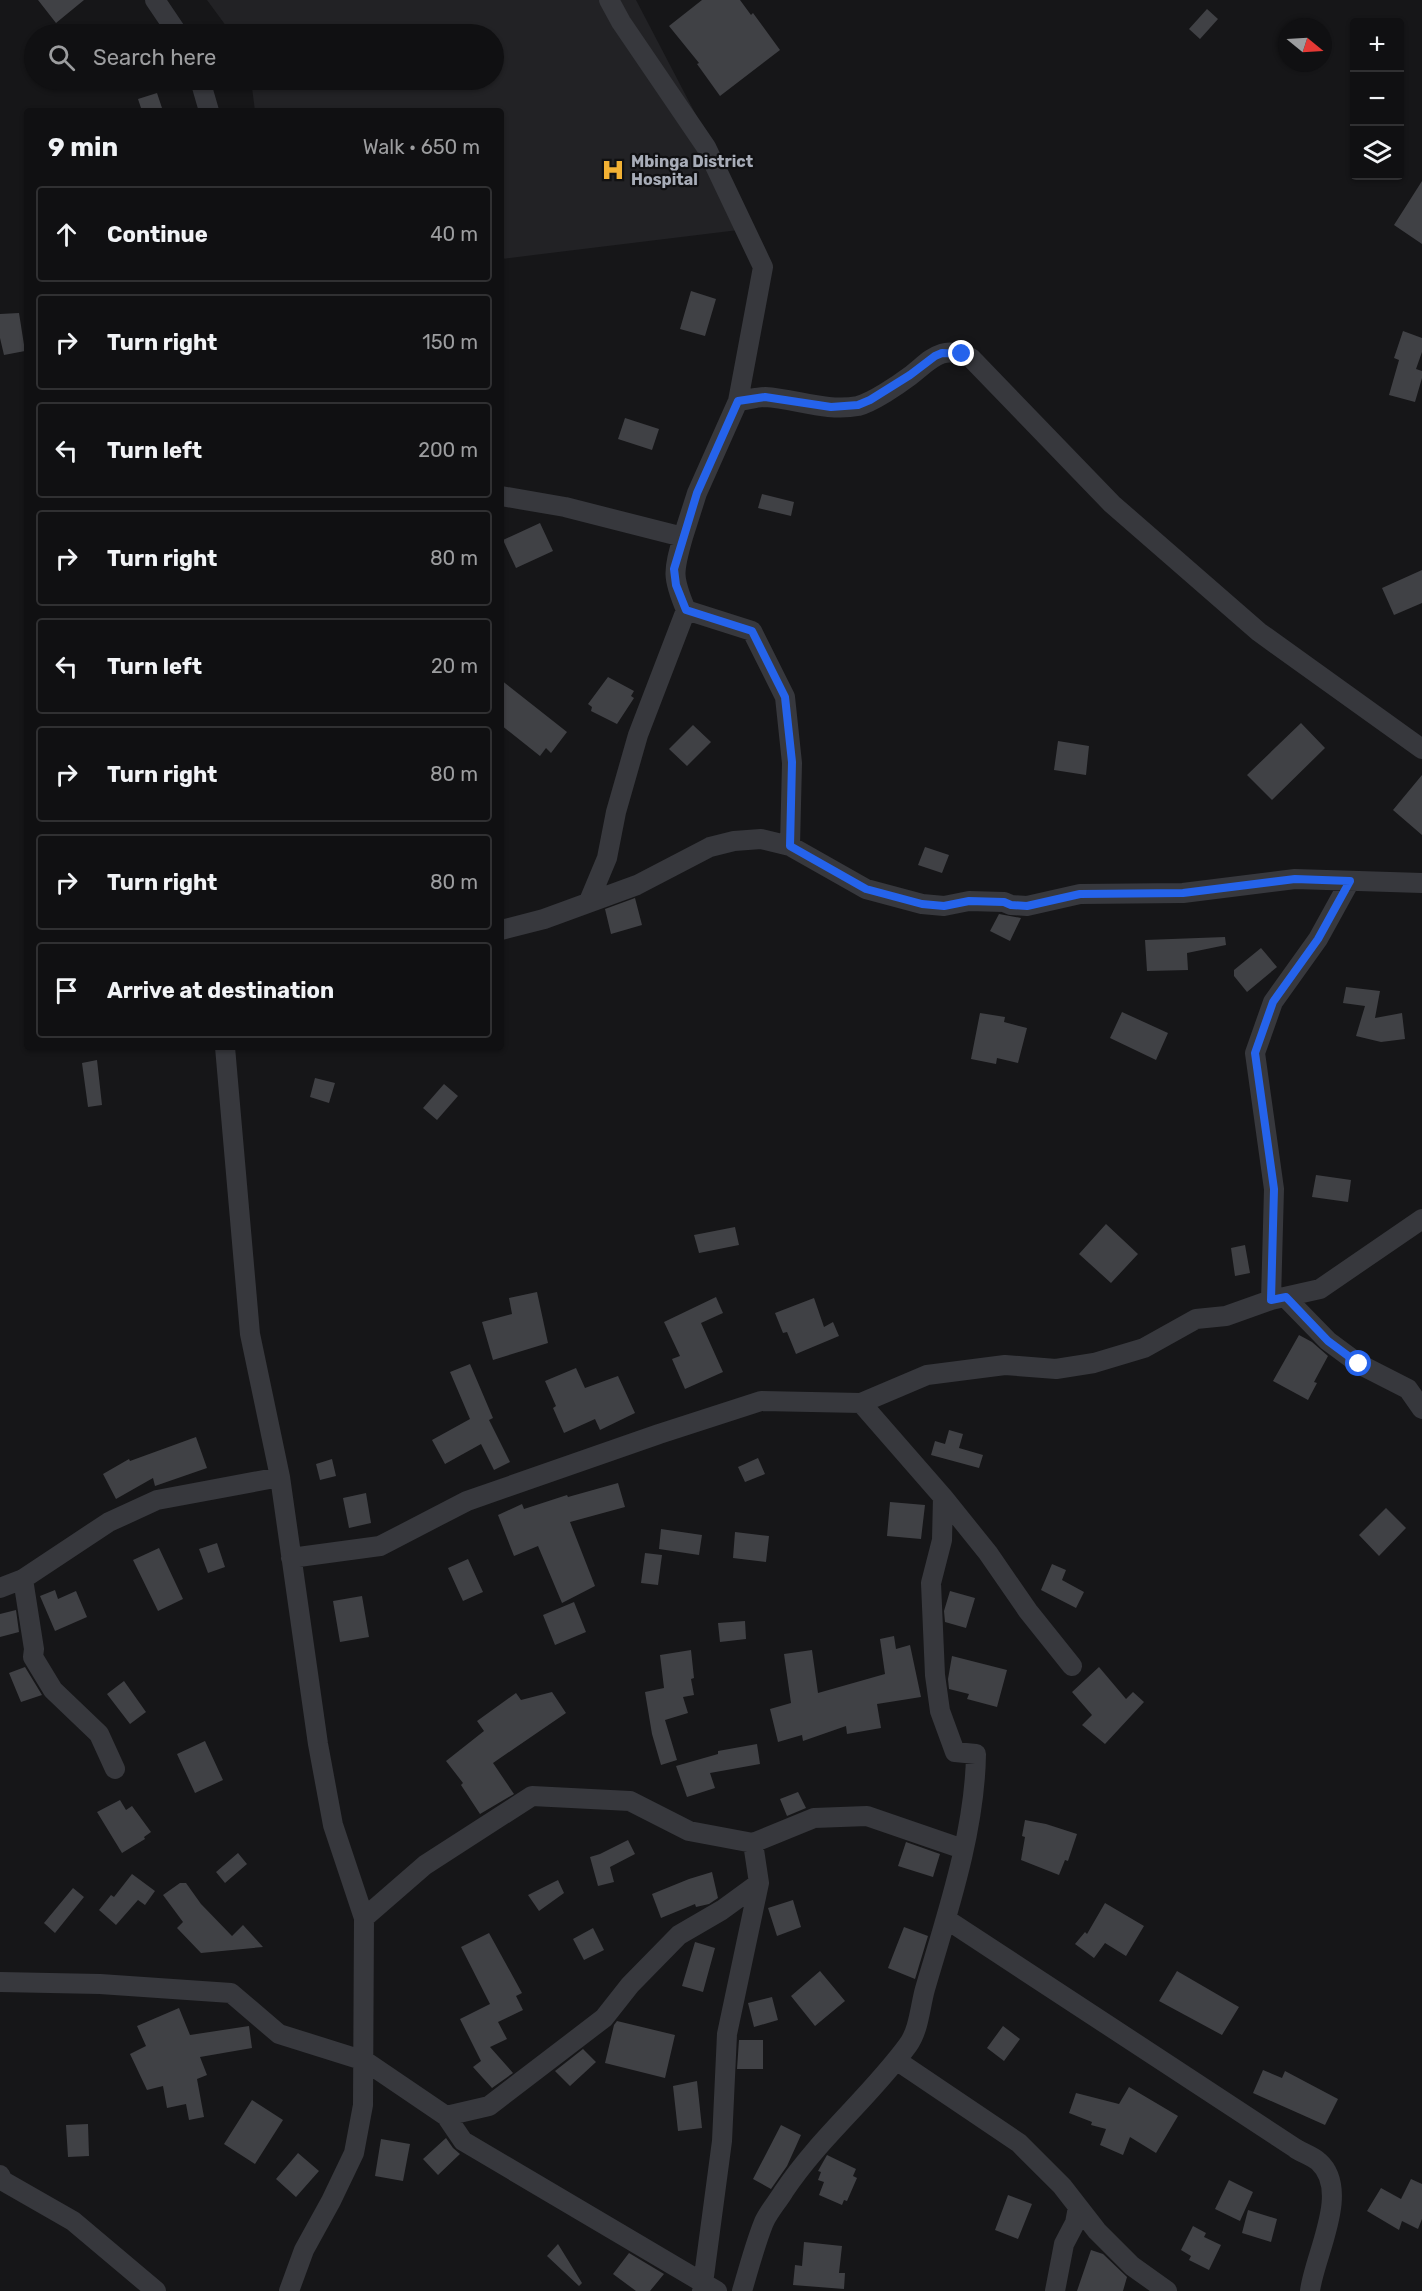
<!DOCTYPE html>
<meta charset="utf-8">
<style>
body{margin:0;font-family:Rubik,sans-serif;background:#1e1e20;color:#f1f3f6}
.controls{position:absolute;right:18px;top:18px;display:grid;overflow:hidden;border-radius:6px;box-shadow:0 2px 4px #0004}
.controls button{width:54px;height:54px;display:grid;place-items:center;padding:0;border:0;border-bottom:2px solid #303032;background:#101012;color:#f1f3f6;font:30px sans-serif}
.compass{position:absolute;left:1278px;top:18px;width:54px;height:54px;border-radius:50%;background:#101012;box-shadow:0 2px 4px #0004;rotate:108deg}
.stop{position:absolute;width:18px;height:18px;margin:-14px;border:4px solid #2563eb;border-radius:50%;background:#fff}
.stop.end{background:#2563eb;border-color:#fff;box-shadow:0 2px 6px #0008}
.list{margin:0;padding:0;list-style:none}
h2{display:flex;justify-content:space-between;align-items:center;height:78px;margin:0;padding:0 24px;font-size:26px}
h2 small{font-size:20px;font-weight:400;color:#9c9d9f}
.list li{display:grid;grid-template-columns:39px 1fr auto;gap:18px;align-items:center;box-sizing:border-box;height:96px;margin:0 12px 12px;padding:0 12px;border:2px solid #303032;border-radius:6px}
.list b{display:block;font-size:22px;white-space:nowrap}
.list em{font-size:20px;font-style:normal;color:#9c9d9f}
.icon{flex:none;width:33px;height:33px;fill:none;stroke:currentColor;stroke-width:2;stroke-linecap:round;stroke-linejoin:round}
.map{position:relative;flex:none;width:1422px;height:2291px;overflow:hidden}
.search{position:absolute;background:#101012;box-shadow:0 2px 4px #0004;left:24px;top:24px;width:480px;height:66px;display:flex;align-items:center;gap:15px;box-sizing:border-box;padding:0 21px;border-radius:33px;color:#9c9d9f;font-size:22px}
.panel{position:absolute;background:#101012;box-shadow:0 2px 4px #0004;left:24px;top:108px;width:480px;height:942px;border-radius:6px}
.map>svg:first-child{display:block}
</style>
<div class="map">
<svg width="1422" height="2291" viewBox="0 0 1422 2291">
<rect width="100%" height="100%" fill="#161618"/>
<!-- built -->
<path fill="#222225" d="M207 0H636L755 228 501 259V111H255L251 80H494V34H232Z"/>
<!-- building -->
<path fill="#404145" d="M38 0H84L56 23Z
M702 0H740L751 15 753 13 780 50 720 96 697 64 699 63 669 26Z
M1207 9 1218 19 1200 39 1189 29Z
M157 93 163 111H142L138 99Z
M1422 181V244L1394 225Z
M691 291 716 299 705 336 680 329Z
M19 313 25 351 4 355 0 338V314Z
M1403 331 1422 338V352L1416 369 1422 371V378L1415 402 1389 395 1399 360 1394 358Z
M625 418 659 429 652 450 618 439Z
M762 494 794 502 791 516 758 508Z
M540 523 553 551 516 568 503 540Z
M1422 570V603L1394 615 1382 588Z
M608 677 634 691 631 696 634 698 617 724 591 711 592 707 588 704Z
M501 680 567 732 551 753 546 748 540 756 501 725Z
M1301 723 1325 748 1272 800 1247 775Z
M693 725 711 742 687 766 669 749Z
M1058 741 1089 746 1086 775 1054 770Z
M1422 775V835L1393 810Z
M925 847 949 855 942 873 918 865Z
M635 898 642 925 611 934 605 909Z
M999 914 1021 918 1010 941 990 931Z
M1225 937 1226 945 1187 953 1188 970 1147 971 1145 940Z
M1261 948 1277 967 1247 992 1234 976V970Z
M1346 987 1380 991 1375 1018 1402 1013 1405 1039 1381 1042 1356 1036 1365 1006 1343 1003Z
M1122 1012 1168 1033 1156 1060 1110 1038Z
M980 1013 1005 1017 1004 1022 1027 1028 1018 1063 997 1058 996 1064 971 1059Z
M97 1060 102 1105 88 1107 82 1063Z
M315 1078 335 1083 329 1103 310 1097Z
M444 1084 458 1096 437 1120 423 1108Z
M1316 1175 1351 1180 1348 1202 1312 1197Z
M1106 1224 1138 1254 1111 1283 1079 1254Z
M735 1227 739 1245 699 1253 694 1235Z
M1245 1245 1250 1273 1235 1276 1231 1248Z
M537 1292 548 1343 493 1360 482 1322 512 1314 509 1298Z
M716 1297 723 1313 701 1323 723 1372 685 1389 672 1359 680 1356 664 1322Z
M814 1298 824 1327 833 1322 839 1336 796 1354 787 1332 783 1333 775 1313Z
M1299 1335 1312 1342 1328 1356 1314 1382 1317 1383 1308 1400 1273 1381Z
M470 1364 493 1418 489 1420 510 1462 494 1470 481 1444 445 1464 432 1440 470 1419 450 1372Z
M576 1368 585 1388 618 1376 635 1413 600 1430 595 1419 564 1433 553 1408 556 1406 545 1381Z
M949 1430 963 1434 959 1448 983 1455 979 1468 931 1455 935 1441 945 1444Z
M196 1437 207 1468 155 1486 153 1478 116 1499 103 1474 129 1459 130 1461Z
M758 1458 765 1474 745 1482 738 1467Z
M332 1459 336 1476 320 1480 316 1464Z
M618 1483 625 1507 570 1522 595 1586 562 1603 538 1546 514 1556 498 1515 522 1504 524 1509 567 1495 568 1497Z
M366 1493 371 1523 349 1528 343 1498Z
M890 1502 925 1505 921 1539 887 1536Z
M1386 1508 1406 1528 1379 1556 1359 1535Z
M661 1529 702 1535 699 1555 659 1549Z
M735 1532 769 1536 766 1562 733 1558Z
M217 1543 225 1567 208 1573 199 1549Z
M159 1548 183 1599 158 1611 133 1560Z
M645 1553 662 1555 658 1585 641 1583Z
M468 1559 483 1592 463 1601 448 1568Z
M1052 1564 1066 1570 1062 1580 1084 1592 1076 1608 1041 1590Z
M55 1590 58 1599 76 1591 87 1617 55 1631 40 1596Z
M950 1591 975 1598 966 1628 945 1622 944 1611Z
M362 1596 369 1637 340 1642 333 1601Z
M574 1602 586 1632 555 1645 543 1615Z
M16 1610 19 1632 0 1637V1614Z
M745 1621 746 1639 720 1642 718 1623Z
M894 1636 896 1649 910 1645 921 1697 877 1704 881 1728 847 1734 846 1726 803 1741 802 1735 778 1742 770 1709 791 1703 784 1654 812 1650 818 1693 885 1674 880 1639Z
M691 1650 694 1678 691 1679 694 1695 683 1697 688 1713 665 1720 677 1760 661 1765 652 1734 645 1692 664 1688 660 1655Z
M952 1656 1007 1670 997 1707 967 1699 969 1694 949 1689 948 1679Z
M25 1667 42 1695 21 1702 9 1673Z
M1099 1667 1126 1699 1133 1692 1144 1702 1105 1744 1082 1725 1092 1715 1072 1692Z
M124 1681 146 1712 130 1724 107 1694Z
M552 1692 566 1713 493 1763 514 1794 480 1814 461 1785 463 1783 446 1761 484 1731 477 1721 516 1693 521 1700Z
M205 1741 223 1780 195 1793 177 1754Z
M757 1744 760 1764 710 1773 715 1788 687 1797 676 1766 718 1754V1751Z
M798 1792 806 1808 787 1816 780 1799Z
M120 1800 126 1810 132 1806 151 1832 144 1837 145 1839 122 1853 97 1812Z
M1025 1820 1046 1824 1077 1834 1068 1861 1065 1860 1059 1875 1021 1860 1025 1837 1022 1836Z
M628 1840 635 1854 610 1867 614 1882 598 1886 590 1857 600 1854Z
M906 1842 940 1854 933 1877 898 1866Z
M238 1853 247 1864 225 1883 216 1872Z
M712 1872 718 1898 709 1904 696 1907 695 1904 661 1918 652 1894 689 1879Z
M132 1874 155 1891 145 1905 138 1900 116 1925 99 1910 111 1895 114 1897Z
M558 1880 564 1893 539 1911 528 1895Z
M180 1883H186L201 1904 232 1936 243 1925 263 1947 201 1953 177 1928 183 1922 163 1895Z
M73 1888 84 1897 55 1933 44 1923Z
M793 1900 801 1927 777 1936 768 1908Z
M1105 1903 1144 1926 1126 1956 1105 1943 1094 1958 1075 1944 1085 1932 1087 1934Z
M904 1927 928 1936 915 1979 888 1968Z
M593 1928 604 1950 584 1960 573 1939Z
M489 1933 522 1993 516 1996 523 2010 498 2022 507 2039 490 2047 513 2073 492 2088 473 2067 481 2061 460 2019 490 2004 461 1947Z
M695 1942 715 1948 703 1992 682 1986Z
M820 1971 845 2001 815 2026 791 1996Z
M1177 1971 1239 2007 1222 2035 1159 2001Z
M772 1997 778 2020 754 2027 748 2003Z
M179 2008 190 2035 249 2026 252 2048 200 2057 207 2075 197 2079 204 2117 189 2120 186 2104 167 2108 163 2086 147 2090 130 2054 146 2046 137 2026Z
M617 2021 675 2035 665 2078 605 2063 614 2025Z
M1003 2026 1020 2039 1004 2061 987 2048Z
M739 2040H763V2069H737Z
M583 2049 596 2062 570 2086 555 2071Z
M1263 2070 1282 2078 1285 2071 1338 2099 1325 2125 1253 2093Z
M697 2081 702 2128 678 2131 673 2086Z
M1129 2087 1178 2116 1156 2153 1130 2137 1123 2155 1100 2145 1106 2129 1091 2125 1092 2122 1069 2113 1076 2093 1119 2104Z
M252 2100 283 2120 255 2164 224 2144Z
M88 2124 89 2156 68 2157 66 2125Z
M781 2125 801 2135 787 2166 771 2189 753 2179Z
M446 2138 453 2148 460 2154 438 2175 423 2159Z
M381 2139 410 2144 403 2181 375 2176Z
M298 2153 319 2171 296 2197 276 2179Z
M827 2155 856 2169 853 2176 857 2178 847 2201 844 2200 842 2205 819 2195 824 2182 818 2180 821 2172 818 2171Z
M1411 2179 1422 2184V2219L1418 2229 1402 2221 1399 2230 1367 2211 1381 2188 1401 2199Z
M1229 2180 1253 2192 1240 2221 1215 2209Z
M1008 2195 1032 2204 1018 2239 995 2230Z
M1248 2210 1277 2219 1271 2242 1242 2233Z
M1193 2226 1206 2233 1204 2237 1221 2245 1209 2270 1189 2260 1191 2256 1181 2250Z
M804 2242 842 2246 839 2273H845L844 2289 793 2285 795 2265 802 2266Z
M558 2244 582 2283 579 2286 547 2256Z
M1091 2250 1103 2254 1127 2277 1123 2291H1077Z
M629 2253 664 2274 650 2291H636L613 2274Z"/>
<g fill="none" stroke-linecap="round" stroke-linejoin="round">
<!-- minor -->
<path stroke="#37383d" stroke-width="20" d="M155 0 178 34
M200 80 209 111
M738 401C747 400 757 397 765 397 796 399 827 412 858 406 873 402 898 385 910 376 932 359 941 344 971 358L1112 504 1259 632 1422 749
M501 496 565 507 683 537 697 493 738 401 763 267 706 147 621 22 609 0
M686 610 752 631 785 697 792 763 790 846
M589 901 607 858 616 812 638 735 686 610C672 577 673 572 683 537
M501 930 544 919 637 885 710 847 734 841 761 839 790 846 866 889 922 904 944 906 969 901 1004 902 1011 905 1027 906 1080 894 1183 893 1295 879 1422 883
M225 1047 250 1334 280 1477 318 1744 333 1825 364 1918 363 2105 354 2153 331 2201 304 2250 289 2291
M1285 1297 1328 1341 1359 1364 1408 1389 1422 1409
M1271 1300 1274 1189 1255 1053 1273 1002 1318 939 1350 881
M943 1497 988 1553 1028 1611 1072 1666
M291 1558 380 1546 467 1501 659 1434 761 1401 861 1403 927 1375 1005 1365 1056 1369 1094 1363 1144 1348 1196 1319 1226 1316 1271 1300 1320 1289 1422 1219
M23 1579 34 1649 33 1657 53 1690 99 1734 115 1769
M0 1588 23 1579 109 1522 157 1500 280 1477
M364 1918 425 1865 532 1796 630 1801 689 1831 753 1843 814 1818 867 1816 963 1849
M946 1919 1295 2148C1302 2153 1313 2156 1319 2162 1351 2191 1314 2256 1310 2291
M0 1982 100 1984 231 1993 279 2034 365 2061 446 2116 463 2141 717 2291
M896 2060 1019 2143 1062 2186 1097 2231 1132 2266 1167 2291
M446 2116 489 2106 604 2018 630 1985 679 1935 722 1910 759 1883
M0 2175 3 2181 73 2221 156 2291
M702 2291 722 2141 727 2034 759 1883 753 1843
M742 2291C749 2268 755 2244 764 2222 769 2211 778 2201 784 2191 820 2137 870 2097 908 2045 919 2030 920 2007 925 1989 947 1914 975 1832 976 1754L955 1752 940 1711 935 1675 931 1583 942 1540 943 1497 861 1403
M1055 2291 1064 2244 1075 2223 1078 2207"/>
</g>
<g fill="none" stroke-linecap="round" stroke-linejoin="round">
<!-- route -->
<path stroke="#2563eb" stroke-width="8" d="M962 354 942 353 935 356 910 375 870 400 858 405 831 407 765 397 738 401 697 493 674 569 676 585 686 610 752 631 785 697 792 762 790 846 866 889 922 904 944 906 969 901 1004 902 1011 905 1027 906 1080 894 1183 893 1295 879 1350 881 1318 939 1273 1002 1255 1053 1274 1189 1271 1300 1286 1297 1328 1341 1359 1364"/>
</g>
<!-- icons -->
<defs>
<g id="hospital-bare" transform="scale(1.8)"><path d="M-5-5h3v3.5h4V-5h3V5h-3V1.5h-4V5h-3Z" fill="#f2b134" stroke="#111113" stroke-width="2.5" paint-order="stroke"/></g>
</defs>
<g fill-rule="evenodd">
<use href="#hospital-bare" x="613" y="170"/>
</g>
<g text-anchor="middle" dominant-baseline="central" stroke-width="4.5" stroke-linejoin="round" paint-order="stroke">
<!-- poi labels -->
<g font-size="16" font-weight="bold" fill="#a8adb8" stroke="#111113" text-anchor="start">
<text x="631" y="161">Mbinga District<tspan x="631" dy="18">Hospital</tspan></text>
</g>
</g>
</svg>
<div class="controls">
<button>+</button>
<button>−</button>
<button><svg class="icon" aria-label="layers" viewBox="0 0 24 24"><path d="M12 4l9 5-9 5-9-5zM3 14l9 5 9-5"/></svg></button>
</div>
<svg class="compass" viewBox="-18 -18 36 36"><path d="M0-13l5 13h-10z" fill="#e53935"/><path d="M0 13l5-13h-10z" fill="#9c9d9f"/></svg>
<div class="stop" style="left:1359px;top:1364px"></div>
<div class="stop end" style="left:962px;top:354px"></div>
<div class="search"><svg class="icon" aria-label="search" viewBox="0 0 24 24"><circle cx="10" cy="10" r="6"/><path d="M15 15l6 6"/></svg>Search here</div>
<section class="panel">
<h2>9 min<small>Walk · 650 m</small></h2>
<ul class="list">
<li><svg class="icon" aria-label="ahead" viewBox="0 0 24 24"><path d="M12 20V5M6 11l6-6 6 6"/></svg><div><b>Continue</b></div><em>40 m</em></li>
<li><svg class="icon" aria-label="right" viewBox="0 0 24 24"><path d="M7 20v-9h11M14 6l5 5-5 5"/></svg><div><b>Turn right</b></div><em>150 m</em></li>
<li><svg class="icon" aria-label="left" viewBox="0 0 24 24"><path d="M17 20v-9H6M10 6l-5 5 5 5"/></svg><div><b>Turn left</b></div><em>200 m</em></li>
<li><svg class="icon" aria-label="right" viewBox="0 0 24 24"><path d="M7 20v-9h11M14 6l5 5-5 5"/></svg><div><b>Turn right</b></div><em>80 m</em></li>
<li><svg class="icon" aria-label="left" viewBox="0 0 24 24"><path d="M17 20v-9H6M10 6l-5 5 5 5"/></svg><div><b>Turn left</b></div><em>20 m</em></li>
<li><svg class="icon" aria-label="right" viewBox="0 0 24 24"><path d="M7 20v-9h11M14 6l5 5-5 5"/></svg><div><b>Turn right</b></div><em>80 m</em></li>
<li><svg class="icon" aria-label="right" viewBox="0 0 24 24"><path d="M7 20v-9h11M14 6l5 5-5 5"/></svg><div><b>Turn right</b></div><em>80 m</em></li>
<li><svg class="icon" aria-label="arrive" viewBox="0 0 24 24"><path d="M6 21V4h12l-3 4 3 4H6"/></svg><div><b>Arrive at destination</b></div></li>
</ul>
</section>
</div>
